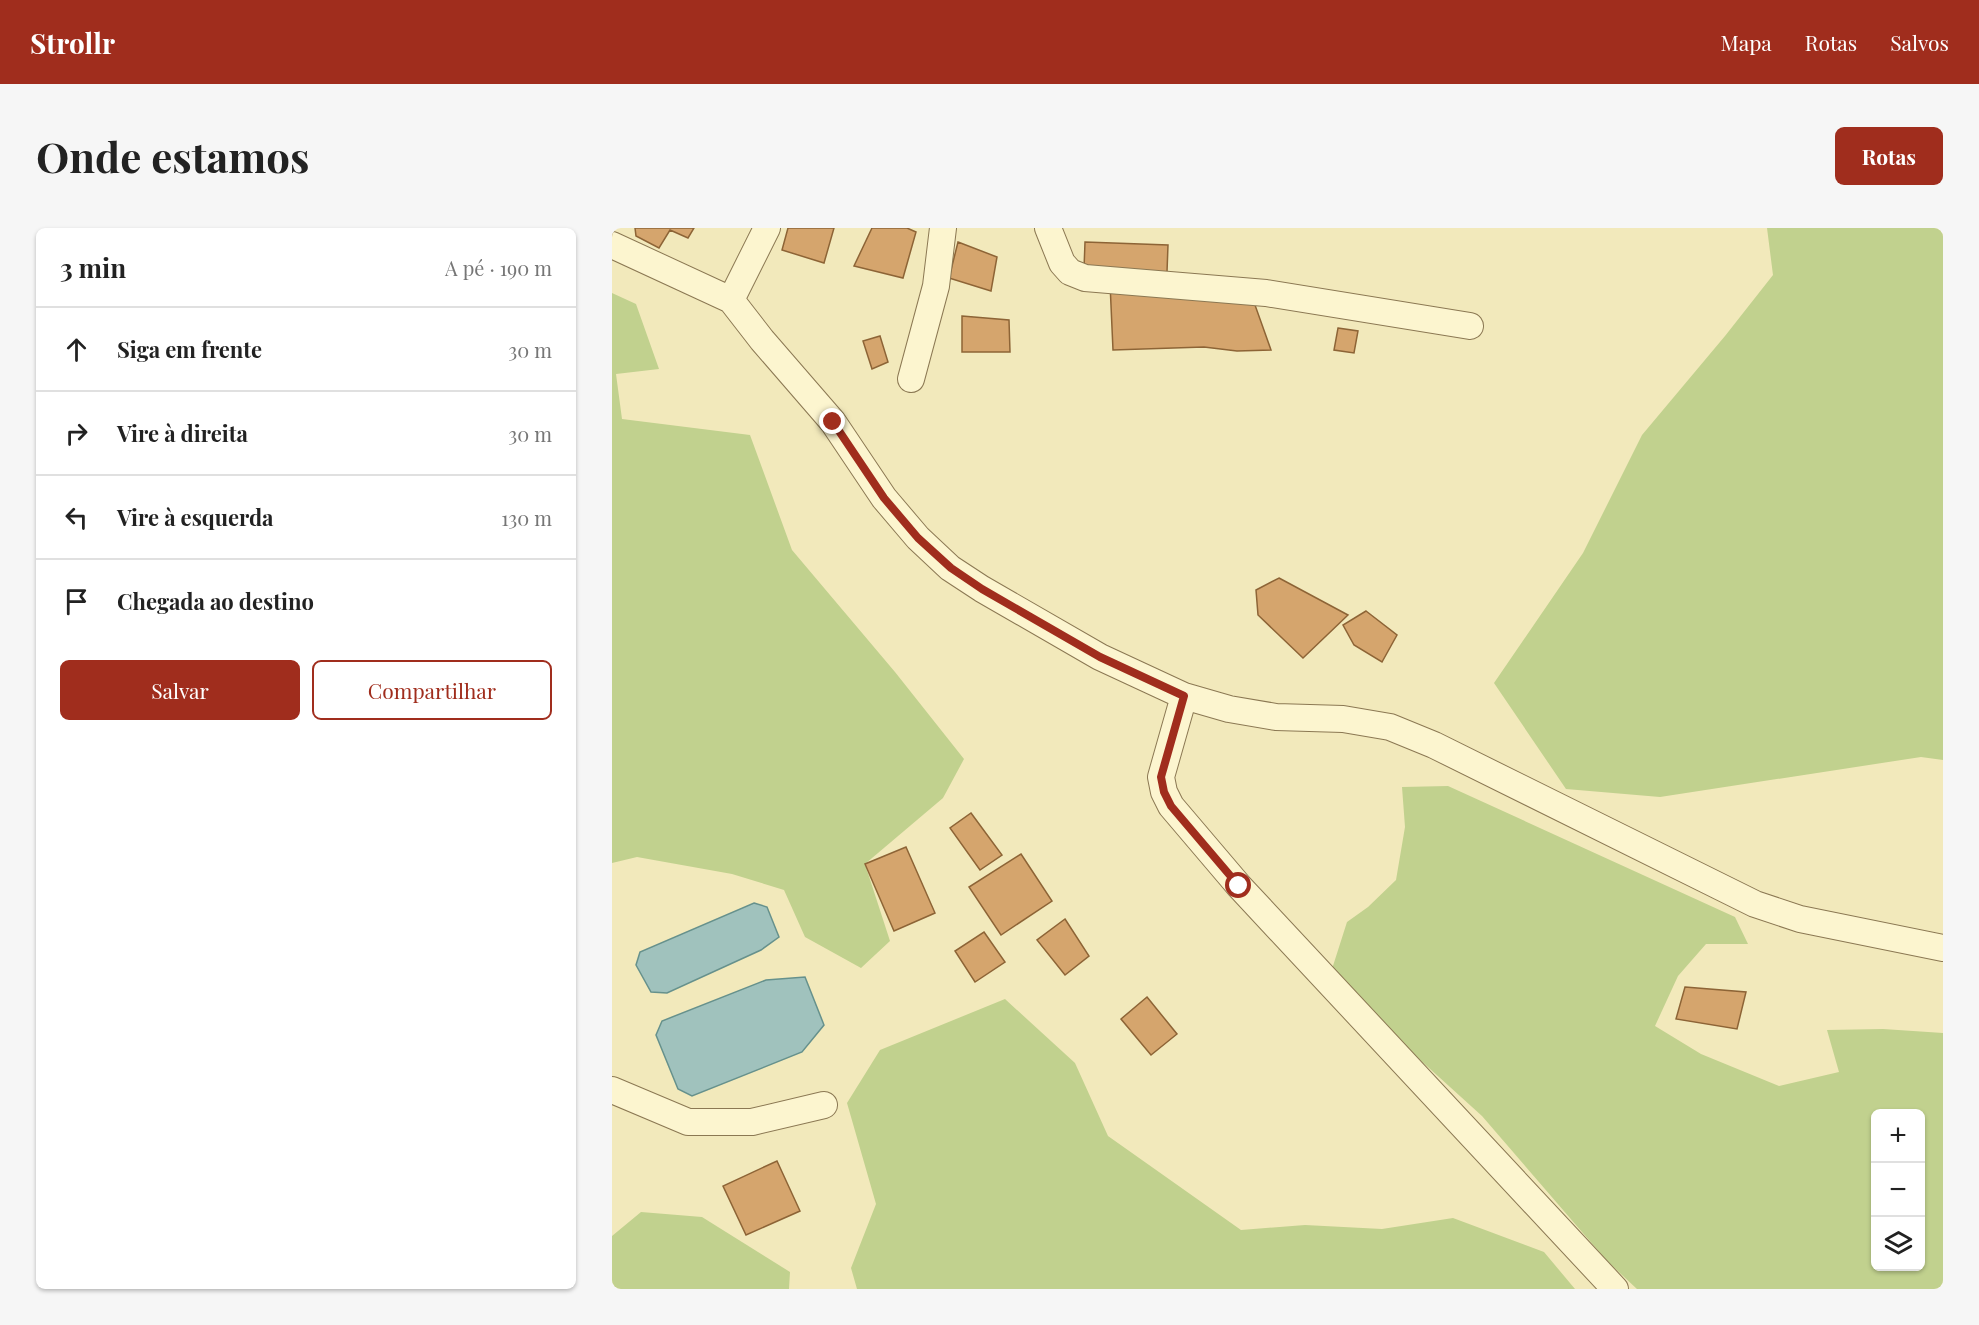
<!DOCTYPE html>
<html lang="pt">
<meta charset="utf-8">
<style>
body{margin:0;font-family:"Playfair Display",serif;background:#f6f6f6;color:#222}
.controls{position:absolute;right:18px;bottom:18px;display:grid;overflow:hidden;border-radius:9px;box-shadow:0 2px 4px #0004}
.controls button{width:54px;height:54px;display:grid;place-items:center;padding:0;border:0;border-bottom:2px solid #e0e0e0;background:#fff;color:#222;font:30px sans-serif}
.stop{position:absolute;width:18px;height:18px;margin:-14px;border:4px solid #a02d1d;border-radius:50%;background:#fff}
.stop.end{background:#a02d1d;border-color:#fff;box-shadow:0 2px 6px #0008}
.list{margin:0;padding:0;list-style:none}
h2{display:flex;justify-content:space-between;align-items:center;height:78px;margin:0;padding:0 24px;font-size:26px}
h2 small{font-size:20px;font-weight:400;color:#767676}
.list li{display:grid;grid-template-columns:39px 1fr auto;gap:18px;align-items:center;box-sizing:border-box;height:84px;padding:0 24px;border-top:2px solid #e0e0e0}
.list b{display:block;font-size:22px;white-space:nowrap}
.list em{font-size:20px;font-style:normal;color:#767676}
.actions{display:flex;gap:12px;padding:18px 24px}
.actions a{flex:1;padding:14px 0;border:2px solid #a02d1d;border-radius:9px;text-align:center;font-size:21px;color:#a02d1d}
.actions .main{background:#a02d1d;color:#fff}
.icon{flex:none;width:33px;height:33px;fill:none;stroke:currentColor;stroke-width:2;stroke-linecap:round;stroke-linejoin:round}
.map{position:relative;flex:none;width:1331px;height:1061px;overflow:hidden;border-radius:9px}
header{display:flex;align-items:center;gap:36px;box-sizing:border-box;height:84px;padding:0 30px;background:#a02d1d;color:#fff}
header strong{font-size:28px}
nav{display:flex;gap:33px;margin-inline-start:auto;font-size:21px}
.intro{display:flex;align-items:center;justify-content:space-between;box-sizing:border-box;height:144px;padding:0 36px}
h1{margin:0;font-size:42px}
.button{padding:15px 27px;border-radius:9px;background:#a02d1d;color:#fff;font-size:21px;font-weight:700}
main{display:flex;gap:36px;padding:0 36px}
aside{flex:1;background:#fff;border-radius:9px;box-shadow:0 2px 4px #0004}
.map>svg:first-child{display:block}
</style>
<header>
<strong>Strollr</strong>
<nav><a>Mapa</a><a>Rotas</a><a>Salvos</a></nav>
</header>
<div class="intro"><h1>Onde estamos</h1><a class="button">Rotas</a></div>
<main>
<aside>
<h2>3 min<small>A pé · 190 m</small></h2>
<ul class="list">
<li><svg class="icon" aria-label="ahead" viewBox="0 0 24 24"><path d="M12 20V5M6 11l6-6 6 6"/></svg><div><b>Siga em frente</b></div><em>30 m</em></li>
<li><svg class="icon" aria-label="right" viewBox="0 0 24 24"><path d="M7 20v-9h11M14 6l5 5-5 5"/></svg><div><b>Vire à direita</b></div><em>30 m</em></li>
<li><svg class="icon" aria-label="left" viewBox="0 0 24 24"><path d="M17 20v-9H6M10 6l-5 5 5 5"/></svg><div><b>Vire à esquerda</b></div><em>130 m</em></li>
<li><svg class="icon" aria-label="arrive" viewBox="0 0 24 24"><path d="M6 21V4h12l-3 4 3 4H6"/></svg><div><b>Chegada ao destino</b></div></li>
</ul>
<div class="actions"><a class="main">Salvar</a><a>Compartilhar</a></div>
</aside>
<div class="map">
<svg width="1331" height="1061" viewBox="0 0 1331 1061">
<rect width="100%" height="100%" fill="#f2e9bb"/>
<!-- green -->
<path fill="#c1d18e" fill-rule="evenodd" d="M1155 0H1331V532L1309 529 1048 569 954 561 882 455 971 325 1030 207 1113 108 1161 47Z
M0 65 24 76 47 141 4 146 10 191 138 207 180 322 283 444 352 531 331 570 253 636 278 713 249 740 193 709 172 662 120 646 25 629 0 635Z
M836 558 1123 689 1136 716H1094L1066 748 1043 798 1089 826 1167 858 1227 844 1215 802 1271 801 1331 805V1061H1025L995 1033 870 888 753 782 720 741 735 694 756 679 784 652 793 599 790 559ZM1264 886H1308V1038H1264Z
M393 771 463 835 496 908 629 1002 693 997 770 1001 841 990 932 1024 963 1061H245L239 1040 264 976 235 875 268 822Z
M29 984 90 989 178 1044 177 1061H0V1008Z"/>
<!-- water -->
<path fill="#a0c2bd" stroke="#66918c" stroke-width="1.5" d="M142 675 155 679 167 709 149 722 55 765 39 764 24 737 28 724Z
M193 749 212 797 190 824 80 868 66 861 44 807 50 793 154 752Z"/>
<!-- building -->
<path fill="#d5a56d" stroke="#8d6436" stroke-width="1.5" d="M23 0H82L76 10 58 2 47 20 24 8Z
M176 0H222L212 35 170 22Z
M260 0H295L304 4 291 50 242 38Z
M346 14 385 29 379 63 337 50Z
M473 14 556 17 555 44 472 41Z
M498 55 604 63 643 77 659 122 625 123 592 119 501 122Z
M350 88 397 92 398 124H350Z
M726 100 746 103 742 125 722 122Z
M268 108 276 134 260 141 251 113Z
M667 350 736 387 691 430 646 387 644 362Z
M754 383 785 407 770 434 742 417 731 397Z
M359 585 390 627 368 642 338 600Z
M294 619 323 685 282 703 253 636Z
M409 626 440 673 389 707 357 659Z
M453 691 477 728 453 747 425 712Z
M372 704 393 734 363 754 343 723Z
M1073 759 1134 764 1125 801 1064 791Z
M535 769 565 806 539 827 509 791Z
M165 933 188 983 134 1007 111 958Z"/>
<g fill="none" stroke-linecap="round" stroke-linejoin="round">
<!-- minor casing -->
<g stroke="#8b7853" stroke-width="28">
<path id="minor" d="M436 0 450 35 458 44 473 50 654 65 858 98
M0 17 119 72 150 112 221 194 272 270 306 310 338 340 370 361 488 429 572 468 617 481 664 489 731 491 778 499 822 517 1143 676 1188 691 1331 720
M119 72 155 0
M299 151 324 58 331 0
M572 468 549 549 552 564 559 578 627 658 1003 1061
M0 862 76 894H140L212 877"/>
</g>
<!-- minor -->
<use href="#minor" stroke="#fcf5cf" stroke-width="26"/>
</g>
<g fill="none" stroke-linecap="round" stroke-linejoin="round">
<!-- route -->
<path stroke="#a02d1d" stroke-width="8" d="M221 194 272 270 306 310 339 340 370 361 488 429 572 468 549 549 552 564 559 578 627 658"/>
</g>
</svg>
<div class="controls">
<button>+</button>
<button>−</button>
<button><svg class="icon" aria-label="layers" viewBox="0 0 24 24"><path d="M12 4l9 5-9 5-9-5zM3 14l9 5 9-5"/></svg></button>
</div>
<div class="stop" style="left:627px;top:658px"></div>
<div class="stop end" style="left:221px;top:194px"></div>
</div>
</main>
